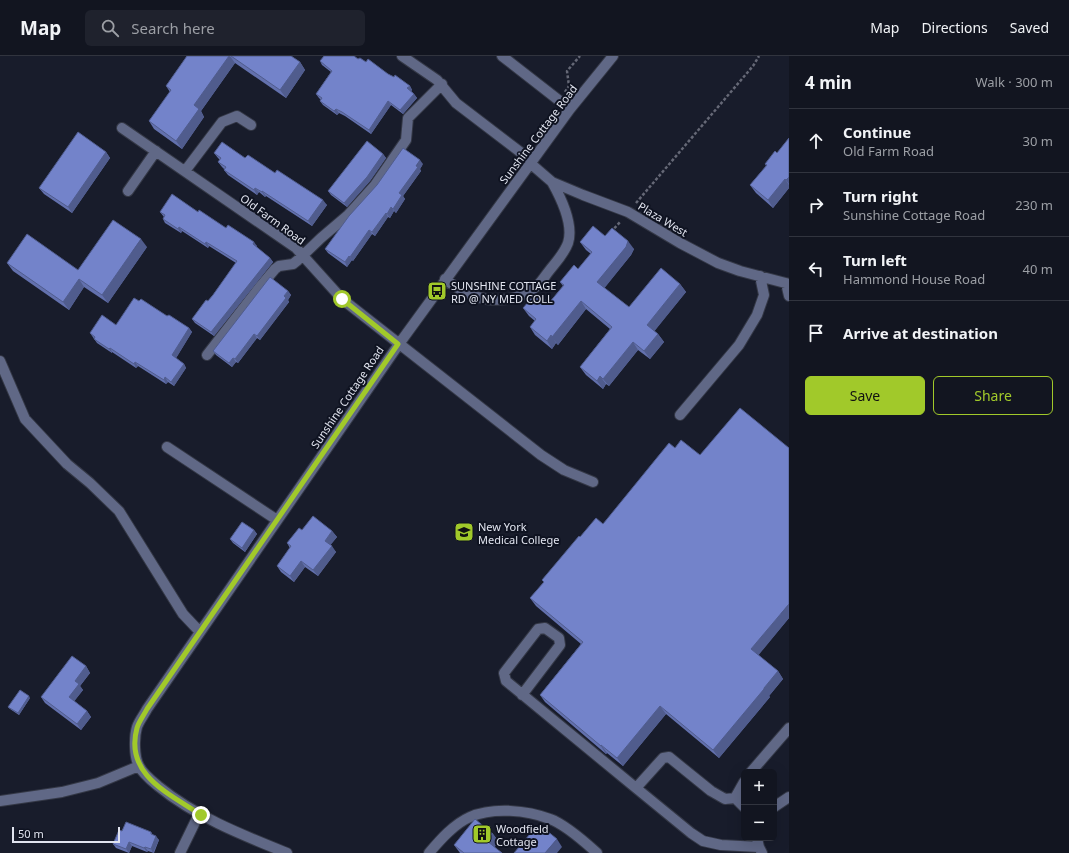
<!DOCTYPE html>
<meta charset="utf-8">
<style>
body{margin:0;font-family:"Noto Sans",sans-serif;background:#1f222d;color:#f1f3f6}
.controls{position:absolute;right:12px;bottom:12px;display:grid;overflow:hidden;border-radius:6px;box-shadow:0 4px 16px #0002}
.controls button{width:36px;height:36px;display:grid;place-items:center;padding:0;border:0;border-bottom:1px solid #31343e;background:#121520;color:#f1f3f6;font:20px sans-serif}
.scale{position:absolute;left:12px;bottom:10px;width:108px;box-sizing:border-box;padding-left:4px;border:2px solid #e1e4ef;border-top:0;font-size:11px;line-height:14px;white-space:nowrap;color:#e1e4ef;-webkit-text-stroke:3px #0f1321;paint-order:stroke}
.stop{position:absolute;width:12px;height:12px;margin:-9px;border:3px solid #a1c92a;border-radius:50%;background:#fff}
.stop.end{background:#a1c92a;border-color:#fff;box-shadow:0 1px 4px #0008}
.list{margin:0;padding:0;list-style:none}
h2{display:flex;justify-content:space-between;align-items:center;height:52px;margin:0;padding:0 16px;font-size:17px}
h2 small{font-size:13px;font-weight:400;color:#9c9fa5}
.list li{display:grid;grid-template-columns:26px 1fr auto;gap:12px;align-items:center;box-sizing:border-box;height:64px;padding:0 16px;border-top:1px solid #31343e}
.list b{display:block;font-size:15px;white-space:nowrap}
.list p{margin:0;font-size:13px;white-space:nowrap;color:#9c9fa5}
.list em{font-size:13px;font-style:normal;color:#9c9fa5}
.actions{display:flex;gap:8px;padding:12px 16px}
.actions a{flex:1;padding:9px 0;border:1px solid #a1c92a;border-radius:6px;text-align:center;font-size:14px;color:#a1c92a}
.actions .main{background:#a1c92a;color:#111}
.icon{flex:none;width:22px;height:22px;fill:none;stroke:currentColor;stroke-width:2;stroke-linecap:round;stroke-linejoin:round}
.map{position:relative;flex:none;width:789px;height:797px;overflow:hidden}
header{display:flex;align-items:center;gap:24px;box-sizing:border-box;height:56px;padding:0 20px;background:#121520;border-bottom:1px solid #31343e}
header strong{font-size:19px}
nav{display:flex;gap:22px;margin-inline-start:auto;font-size:14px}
.search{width:280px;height:36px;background:#1f222d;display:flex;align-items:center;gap:10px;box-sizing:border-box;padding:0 14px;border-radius:6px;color:#9c9fa5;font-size:15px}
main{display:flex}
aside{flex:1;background:#121520}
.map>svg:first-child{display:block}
</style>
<header>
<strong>Map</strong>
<div class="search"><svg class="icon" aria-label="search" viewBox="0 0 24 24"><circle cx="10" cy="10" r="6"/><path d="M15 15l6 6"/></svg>Search here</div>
<nav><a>Map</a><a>Directions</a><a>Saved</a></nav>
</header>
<main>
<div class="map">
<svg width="789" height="797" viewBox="0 0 789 797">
<rect width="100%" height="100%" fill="#181c2b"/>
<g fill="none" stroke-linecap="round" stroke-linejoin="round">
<!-- minor casing -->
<g stroke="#343846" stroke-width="12">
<path id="minor" d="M402 0 437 24 456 47 532 105
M502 0 570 53
M122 72 296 192 342 243 541 399 564 414 593 426
M530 107 552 126 583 139 628 156 680 187 718 207 740 215 789 228
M185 115 222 66 237 60 251 69
M128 135 156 95
M445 223C454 230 463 236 474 240 495 247 521 245 538 229 542 225 545 220 549 215 556 206 564 198 568 187 574 168 561 142 552 126
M786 227 789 240
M207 299 259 232 275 213 279 210 293 208 298 204 321 182 348 159 375 129 406 84 408 62 442 28
M0 305 25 363 67 408 90 427 119 455 183 558 200 576
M680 359 739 289 757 259 764 239 760 220
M167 391 277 464
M522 639 560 589 559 582 545 572 538 573 504 617 506 625 636 732 663 702 669 701 711 735 725 743 735 742
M751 716 789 672
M744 726 735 742 744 751
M636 732 691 777 703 785 721 789 759 791
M0 745 62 736 98 727 139 710
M774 751 789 741
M757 782 759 791 762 797
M180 797 199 758
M287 797C242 779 196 761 158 730 152 725 143 718 139 710 134 701 134 681 137 671 139 665 144 659 147 653L399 288 570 53 613 0
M429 797C440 784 454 768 470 761 493 751 527 754 550 763 564 768 586 787 597 797"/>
</g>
<!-- path -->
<path stroke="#656876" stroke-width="2.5" stroke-dasharray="3 2" stroke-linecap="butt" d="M565 36 569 30 567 15 580 0
M636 147 753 10 759 0
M611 176 620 166"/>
<!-- minor -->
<use href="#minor" stroke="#606886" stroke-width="10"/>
</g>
<!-- wall -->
<path fill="#6371ae" d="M187 0H291L300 6 305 14 286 42 235 7 201 55 204 61 182 93 154 73 149 65 170 36 166 30Z
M358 3 366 6 410 30 412 34 411 35 414 38 417 42 403 58 391 49 371 78 345 60 339 57 337 59 323 49 320 45 321 44 319 42 316 38 331 16 322 9 320 5Z
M789 82V132L773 152 756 137 750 129 766 110 765 108 777 97Z
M106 96 110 102 72 157 44 138 39 132Z
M214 97 245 102 275 117 327 149 312 170 266 140 265 141 259 136 257 139 228 119 224 114V113L222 111 218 106 220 104 218 102Z
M383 98 386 102 370 125 347 151 331 139 328 135Z
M423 108 420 113 421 115 403 140 405 143 396 157 394 155 390 162 388 161 375 180 372 178 353 205 352 204 347 211 328 197 325 193Z
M160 156H198L257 190 256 191 270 202 273 206 214 280 195 267 192 263 213 239 236 207 209 190 208 192 182 175 181 177 165 167 163 163 164 161Z
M605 180 634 193 631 199 604 232 629 251 680 228 686 236 654 275 658 278 664 286 650 303 638 294 609 330 606 328 603 333 586 319 580 311 610 273 586 253 558 289 556 287 552 293 535 279 530 271 535 265 529 260 523 252 549 247 563 230 560 226 578 213 591 198 586 194 580 186Z
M147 191 108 247 84 231 69 254 13 215 7 207 78 214Z
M288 235 291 239 288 244 289 246 260 284 257 282 238 307 236 306 232 311 216 299 213 295Z
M139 245 189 272 192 276 176 302 184 308 186 312 174 330 168 326 166 328 138 310 136 312 112 296V297L97 287 90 277 116 269Z
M603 468 789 562 758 599 778 615 783 623 769 640 770 641 719 702 666 658 623 710 607 697 606 698 545 646 540 639 581 588 536 550 530 542 544 526 542 524 580 481Z
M254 474 257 478 245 496 233 487 230 483Z
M302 474 332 475 337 481 330 489 336 496 318 520 305 511 294 526 281 516 277 510 290 492 287 487Z
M86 610 90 617 80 630 83 634 74 645 87 655 91 661 81 674 45 647 41 641Z
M30 642 19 659 10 653 8 651Z
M122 775 151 776 153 779 159 784 154 797 148 795 147 796 132 790 129 797 116 792 113 788Z
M493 778 499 786 494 791 502 797H460L454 789Z"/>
<!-- shaded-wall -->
<path fill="#505c8d" d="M229 0H230L235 7 201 55 204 61 182 93 176 85 194 49Z
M300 6 305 14 286 42 280 34Z
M410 30 412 34 410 37 407 32Z
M414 38 417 42 403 58 400 54Z
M388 45 391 49 371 78 369 74Z
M336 53 339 57 337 59 334 55Z
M106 96 110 102 72 157 68 151Z
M383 98 386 102 370 125 347 151 344 147Z
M420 104 423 108 420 113 421 115 403 140 405 143 396 157 393 153 399 137Z
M789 121V128L786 124Z
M785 123 789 129V132L773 152 768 144Z
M255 132 259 136 257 139 254 134Z
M262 135 266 140 265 141 262 136Z
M323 144 327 149 312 170 308 165Z
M391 151 394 155 390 162 387 158Z
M386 157 388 161 375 180 372 176Z
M179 171 182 175 181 177 178 173Z
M369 174 372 178 353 205 350 201Z
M141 183 147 191 108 247 102 239Z
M628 185 634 193 631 199 603 234 597 226Z
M206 186 209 190 208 192 205 188Z
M254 186 257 190 255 192 253 188Z
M349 200 352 204 347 211 345 206Z
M270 202 273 206 214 280 211 276Z
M79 223 84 231 69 254 63 246Z
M680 228 686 236 653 277 647 269Z
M288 235 291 239 288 244 289 246 260 284 257 280Z
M581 245 586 253 558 289 552 281Z
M189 272 192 276 175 304 172 299Z
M254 278 257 282 238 307 235 303Z
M658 278 664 286 650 303 644 295Z
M551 279 556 287 552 293 547 285Z
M633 286 638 294 609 330 603 323Z
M110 292 112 296V297L109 293Z
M233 302 236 306 232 311 229 307Z
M135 306 138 310 136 312 134 308Z
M184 308 186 312 174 330 171 326Z
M600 320 606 328 603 333 597 325Z
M165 321 168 326 166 328 164 324Z
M254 474 257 478 245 496 242 492Z
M332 475 337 481 329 491 325 485Z
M332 490 336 496 318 520 313 514Z
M301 505 305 511 294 526 290 520Z
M789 548V562L757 601 751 593Z
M86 610 90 617 80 630 83 634 73 647 69 641 75 625Z
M778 615 783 623 769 640 770 641 719 702 713 694Z
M29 640 30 642 19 659 18 657Z
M660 650 666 658 623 710 617 702Z
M87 655 91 661 81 674 77 668Z
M601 689 607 697 606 698 601 690Z
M493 778 499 786 493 793 487 785Z
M156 780 159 784 153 797 151 793Z
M557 783 562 791 557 797H545Z
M129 786 132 790 129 797 126 793Z
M145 791 148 795 147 796 144 792Z"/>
<!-- building -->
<path fill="#7383ca" stroke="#505c8d" d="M187 0H229L194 49 199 53 176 85 149 65 171 34 166 30Z
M231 0H291L300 6 280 34Z
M324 0H354L358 3 360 2 366 6 368 3 388 18 394 21 395 19 410 30 407 32 414 38 400 54 388 45 369 74 342 56 336 53 334 55 320 45 322 42 316 38 332 15 320 5Z
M78 76 106 96 68 151 39 132Z
M789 82V121L786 124 785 123 768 144 750 129 767 109 765 108 775 95 777 97Z
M367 85 383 98 367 121 344 147 328 135Z
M222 86 245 102 248 99 275 117 277 114 323 144 308 165 262 135V136L255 132 254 134 224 114 226 111 218 106 221 102 214 97Z
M403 92 420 104 416 110 418 111 399 137 402 139 393 153 391 151 387 158 386 157 372 176 369 174 350 201 349 200 345 206 325 193 349 160 377 129Z
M172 138 198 156 199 154 226 172 228 169 254 186 253 188 270 202 211 276 192 263 206 244 208 245 213 239 237 205 206 186 205 188 179 171 178 173 163 163 165 159 160 156Z
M113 164 141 183 102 239 79 223 63 246 7 207 27 178 78 214Z
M593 170 605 180 612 172 628 185 626 191 597 226 629 251 661 212 680 228 647 269 658 278 644 295 633 286 603 323 600 320 597 325 580 311 612 271 581 245 552 281 551 279 547 285 530 271 536 263 523 252 536 237 549 247 564 229 560 226 574 209 578 213 592 196 580 186Z
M270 221 288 235 284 240 286 242 257 280 254 278 235 303 233 302 229 307 213 295Z
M134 242 139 245 141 243 167 260 169 259 189 272 172 299 184 308 171 326 165 321 164 324 135 306 134 308 110 292 109 293 94 283 95 281 90 277 102 259 116 269Z
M740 352 789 392V548L751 593 778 615 764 632V633L713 694 660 650 617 702 601 689V690L540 639 583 586 530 542 544 526 542 524 579 480 580 481 596 462 603 468 669 387 675 392 681 384 700 399Z
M313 460 332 475 325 485 332 490 313 514 301 505 290 520 277 510 291 490 287 487 299 472 302 474Z
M242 466 254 474 242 492 230 483Z
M72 600 86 610 75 625 79 628 69 641 87 655 77 668 41 641Z
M20 634 29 640 18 657 8 651Z
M475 763 493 778 487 785 502 797H464L454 789Z
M126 766 151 776V778L156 780 151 793 145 791 144 792 129 786 126 793 113 788 119 774 122 775Z
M541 770 557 783 545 797H514L535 772 537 774Z"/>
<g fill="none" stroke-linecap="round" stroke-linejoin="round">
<!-- route -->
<path stroke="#a1c92a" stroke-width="5" d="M201 759C170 738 124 719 137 672 139 665 144 659 147 653L398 288 342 243"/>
</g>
<!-- icons -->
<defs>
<g id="bus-square" transform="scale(1)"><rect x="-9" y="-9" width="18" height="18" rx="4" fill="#a1c92a" stroke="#0f1321"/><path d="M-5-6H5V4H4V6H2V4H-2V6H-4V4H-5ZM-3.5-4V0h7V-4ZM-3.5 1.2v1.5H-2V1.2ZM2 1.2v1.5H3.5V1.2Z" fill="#111"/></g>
<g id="university-square" transform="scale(1)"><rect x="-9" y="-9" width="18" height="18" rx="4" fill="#a1c92a" stroke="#0f1321"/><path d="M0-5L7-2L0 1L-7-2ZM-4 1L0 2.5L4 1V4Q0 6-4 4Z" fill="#111"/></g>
<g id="building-square" transform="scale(1)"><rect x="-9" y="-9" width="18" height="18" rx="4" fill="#a1c92a" stroke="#0f1321"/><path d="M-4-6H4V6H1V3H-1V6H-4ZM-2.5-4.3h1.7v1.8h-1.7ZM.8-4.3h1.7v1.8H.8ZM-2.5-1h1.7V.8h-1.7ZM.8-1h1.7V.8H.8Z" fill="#111"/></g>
</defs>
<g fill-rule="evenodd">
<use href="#bus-square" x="437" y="235"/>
<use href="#university-square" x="464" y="476"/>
<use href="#building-square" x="482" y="778"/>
</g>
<g text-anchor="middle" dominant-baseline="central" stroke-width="4" stroke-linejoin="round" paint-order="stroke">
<!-- street labels -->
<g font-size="11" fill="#e1e4ef" stroke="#0f1321">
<text transform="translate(538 78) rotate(-53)">Sunshine Cottage Road</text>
<text transform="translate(273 163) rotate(36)">Old Farm Road</text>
<text transform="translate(663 163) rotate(31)">Plaza West</text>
<text transform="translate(347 341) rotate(-56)">Sunshine Cottage Road</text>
</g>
<!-- poi labels -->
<g font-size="11" fill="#e1e4ef" stroke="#0f1321" text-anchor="start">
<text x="451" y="229">SUNSHINE COTTAGE<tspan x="451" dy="13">RD @ NY MED COLL</tspan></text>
<text x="478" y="470">New York<tspan x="478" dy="13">Medical College</tspan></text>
<text x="496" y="772">Woodfield<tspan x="496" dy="13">Cottage</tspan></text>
</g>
</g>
</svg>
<div class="controls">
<button>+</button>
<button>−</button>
</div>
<div class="scale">50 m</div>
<div class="stop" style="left:342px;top:243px"></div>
<div class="stop end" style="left:201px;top:759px"></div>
</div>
<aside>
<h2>4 min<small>Walk · 300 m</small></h2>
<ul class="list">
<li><svg class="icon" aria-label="ahead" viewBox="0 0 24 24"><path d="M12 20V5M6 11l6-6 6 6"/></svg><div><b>Continue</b><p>Old Farm Road</p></div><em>30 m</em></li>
<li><svg class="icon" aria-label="right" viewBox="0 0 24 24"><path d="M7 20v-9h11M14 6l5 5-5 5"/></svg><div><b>Turn right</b><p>Sunshine Cottage Road</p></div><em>230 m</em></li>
<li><svg class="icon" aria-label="left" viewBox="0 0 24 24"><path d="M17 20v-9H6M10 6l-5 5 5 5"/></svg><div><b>Turn left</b><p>Hammond House Road</p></div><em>40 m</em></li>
<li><svg class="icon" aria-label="arrive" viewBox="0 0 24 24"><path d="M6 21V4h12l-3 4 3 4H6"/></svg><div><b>Arrive at destination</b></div></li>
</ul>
<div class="actions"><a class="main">Save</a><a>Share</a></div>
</aside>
</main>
